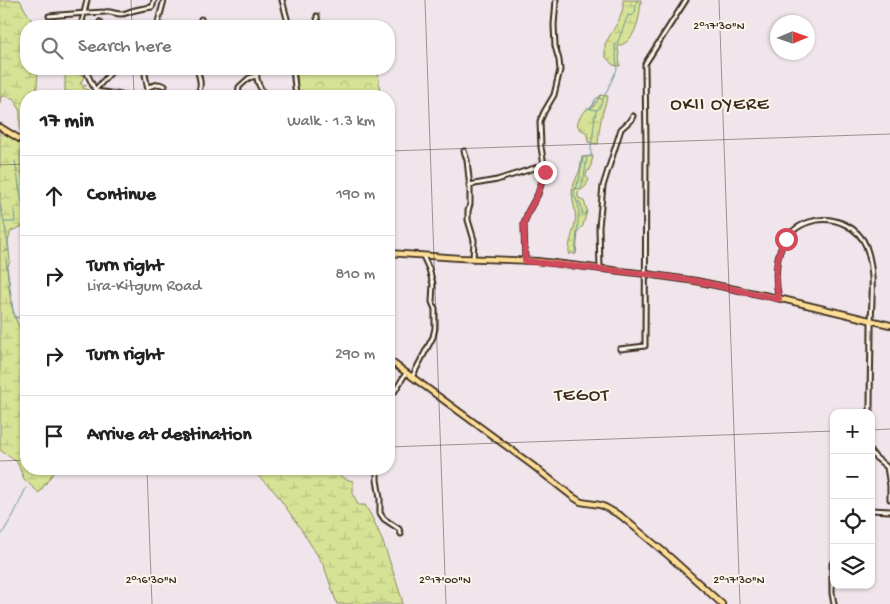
<!DOCTYPE html>
<meta charset="utf-8">
<style>
body{margin:0;font-family:"Gochi Hand",sans-serif;background:#f6f6f6;color:#222}
.controls{position:absolute;right:15px;bottom:15px;display:grid;overflow:hidden;border-radius:10px;box-shadow:0 1px 4px #0004}
.controls button{width:45px;height:45px;display:grid;place-items:center;padding:0;border:0;border-bottom:1px solid #e0e0e0;background:#fff;color:#222;font:25px sans-serif}
.compass{position:absolute;left:770px;top:15px;width:45px;height:45px;border-radius:50%;background:#fff;box-shadow:0 1px 4px #0004;rotate:88deg}
.stop{position:absolute;width:15px;height:15px;margin:-11px;border:4px solid #d1495b;border-radius:50%;background:#fff}
.stop.end{background:#d1495b;border-color:#fff;box-shadow:0 1px 5px #0008}
.list{margin:0;padding:0;list-style:none}
h2{display:flex;justify-content:space-between;align-items:center;height:65px;margin:0;padding:0 20px;font-size:21px}
h2 small{font-size:16px;font-weight:400;color:#767676}
.list li{display:grid;grid-template-columns:32px 1fr auto;gap:15px;align-items:center;box-sizing:border-box;height:80px;padding:0 20px;border-top:1px solid #e0e0e0}
.list b{display:block;font-size:19px;white-space:nowrap}
.list p{margin:0;font-size:16px;white-space:nowrap;color:#767676}
.list em{font-size:16px;font-style:normal;color:#767676}
.icon{flex:none;width:28px;height:28px;fill:none;stroke:currentColor;stroke-width:2;stroke-linecap:round;stroke-linejoin:round}
.map{position:relative;flex:none;width:890px;height:604px;overflow:hidden}
.search{position:absolute;background:#fff;box-shadow:0 1px 4px #0004;left:20px;top:20px;width:375px;height:55px;display:flex;align-items:center;gap:12px;box-sizing:border-box;padding:0 18px;border-radius:20px;color:#767676;font-size:19px}
.panel{position:absolute;background:#fff;box-shadow:0 1px 4px #0004;left:20px;top:90px;width:375px;height:385px;border-radius:20px}
.map>svg:first-child{display:block}
</style>
<div class="map">
<svg width="890" height="604" viewBox="0 0 890 604">
<defs>
<pattern id="forest-crowns" width="20" height="18" patternUnits="userSpaceOnUse" patternTransform="scale(1.25)"><rect width="20" height="18" fill="#d6e295"/><path d="M2 6a3 3 0 1 1 6 0M12 15a3 3 0 1 1 6 0" fill="none" stroke="#b9c280"/></pattern>
<pattern id="wetland-marsh" width="20" height="14" patternUnits="userSpaceOnUse" patternTransform="scale(1.25)"><rect width="20" height="14" fill="#d6e295"/><path d="M1 5h8M5 5V1M11 12h8M15 12V8" fill="none" stroke="#b9c280"/></pattern>
</defs>
<rect width="100%" height="100%" fill="#efe5eb"/>
<filter id="ink" filterUnits="userSpaceOnUse"><feTurbulence type="fractalNoise" baseFrequency=".02" numOctaves="2"/><feDisplacementMap in="SourceGraphic" scale="10" xChannelSelector="R" yChannelSelector="G"/><feConvolveMatrix kernelMatrix="1 2 1 2 8 2 1 2 1" color-interpolation-filters="sRGB"/></filter>
<g filter="url(#ink)">
<!-- forest -->
<path fill="url(#forest-crowns)" stroke="#88865a" d="M296 69H378L380 96H299Z
M68 70 70 72 83 75 84 77 80 84 86 85V86H83V88L89 90 88 96 65 91V77Z
M389 185 395 251 389 250Z"/>
<!-- wetland -->
<path fill="url(#wetland-marsh)" stroke="#88865a" d="M0 0H20C24 10 31 17 34 26H26V69H38L37 87 35 96H26V135L25 136 20 131V112L15 99 5 96H1L0 103Z
M623 0H641C640 16 636 42 618 46L620 66 613 65 605 56V44L619 20 623 8Z
M601 95 608 96C602 112 599 127 598 144L588 142 587 133 580 129 577 125C580 115 584 109 594 106L599 97Z
M0 130 21 143 20 162 26 200V222L23 226 11 231 8 241 10 261 7 269 11 304 18 325 26 327V469H56L39 493 24 479 17 462 0 450Z
M593 156 590 170 587 171 586 176 589 180 585 187 578 192V197L584 201 587 210 583 226 578 231 576 254H573L571 252 569 255C568 243 573 234 575 223 577 212 572 202 572 191 573 184 576 179 579 172 581 168 581 162 582 157Z
M251 469H334L343 478 353 481V494L358 505H365C383 534 391 567 402 599V604H337L324 566 301 529 275 492Z"/>
<g fill="none" stroke-linecap="round" stroke-linejoin="round">
<!-- stream -->
<path stroke="#6d979a" stroke-width="1" d="M587 108 596 110
M591 109 596 98 602 99
M15 161 26 226
M575 189 581 188 584 177 587 157 592 155 591 153V147L596 110H598L617 69 615 44H617L628 15 632 16 635 13 637 0
M578 202H580L583 214H587
M0 204 4 222
M14 209 15 222H4L9 250 5 251 14 318 26 316
M575 254 579 211 578 204 574 195V191L579 180 583 158 585 157
M0 537 14 514 26 488"/>
<!-- minor casing -->
<g stroke="#3b2a1e" stroke-width="7">
<path id="minor" d="M282 0 289 26
M49 16C68 14 86 13 105 12 111 11 115 14 121 14 125 14 128 12 132 11 138 9 145 8 152 7L153 5 154 0
M317 16 318 26
M81 26 87 0
M98 26 100 22
M157 26 164 0
M199 26 201 19
M85 69 95 90 96 96
M145 69V74L149 96
M258 69C254 78 260 89 266 96
M293 69 296 96
M148 87 159 84 165 86
M95 90 114 69
M96 91 131 96
M46 96H50
M131 96H142
M196 96C203 87 200 79 197 69
M238 96 239 87 249 78 256 76
M464 151 467 160 470 188V204L468 211V220L474 240 473 259
M469 185 497 180 544 165
M525 261 524 224 528 212 538 194 545 172 544 165 541 147 540 121 544 112 554 95 560 70 559 60 555 46 554 25 556 0
M600 269 599 227 603 186 621 129 631 120 633 116
M779 299C775 283 775 261 782 246 793 222 822 213 846 225 856 230 862 236 866 246 875 271 872 296 871 322 871 352 870 382 870 413
M620 349 645 346 646 144 645 68V64L686 0
M412 377 433 337 435 328V309L432 302 433 284 429 269 423 256
M389 397 395 391 406 373
M871 452 875 457 887 467 890 486V499
M377 469V480L380 498V513L384 519 399 529 401 534
M871 510 890 511
M834 561 832 564V593L834 604"/>
</g>
<!-- major casing -->
<g stroke="#3b2a1e" stroke-width="8">
<path id="major" d="M0 127 26 143
M389 253 459 258 537 261 646 274 696 281 778 298 890 325
M389 360 532 465 573 497 581 502 600 505 605 507 621 516 670 557 722 604"/>
</g>
<!-- minor -->
<use href="#minor" stroke="#fbf7ec" stroke-width="3"/>
<!-- major -->
<use href="#major" stroke="#fcde96" stroke-width="4.5"/>
</g>
</g>
<g fill="none" stroke-linecap="round" stroke-linejoin="round" filter="url(#ink)">
<!-- route -->
<path stroke="#d1495b" stroke-width="6" d="M545 172 537 196 528 212 524 224 525 261 646 274 696 281 779 299C774 280 775 255 786 239"/>
</g>
<!-- ticks -->
<path fill="none" stroke="#3b2a1e" stroke-width="1" stroke-opacity="0.45" d="M131 0 132 26M425 0 446 604M719 0 740 604M133 69 134 96M389 151 890 134M0 165 26 164M871 430 890 429M389 447 834 431M0 461 26 460M147 469 152 604"/>
<g text-anchor="middle" dominant-baseline="central" stroke-width="4" stroke-linejoin="round" paint-order="stroke">
<!-- quarter labels -->
<g font-size="19" letter-spacing="1" fill="#3b2a1e" stroke="#fbf7ec">
<text x="720" y="105">OKII OYERE</text>
<text x="582" y="396">TEGOT</text>
</g>
</g>
<g font-size="12" text-anchor="middle" fill="#3b2a1e" stroke="#fbf7ec" stroke-width="4" stroke-linejoin="round" paint-order="stroke">
<text x="719" y="29">2°17'30"N</text>
<text x="151" y="583">2°16'30"N</text>
<text x="445" y="583">2°17'00"N</text>
<text x="739" y="583">2°17'30"N</text>
</g>
</svg>
<div class="controls">
<button>+</button>
<button>−</button>
<button><svg class="icon" aria-label="locate" viewBox="0 0 24 24"><circle cx="12" cy="12" r="6"/><path d="M12 2v4M12 18v4M2 12h4M18 12h4"/></svg></button>
<button><svg class="icon" aria-label="layers" viewBox="0 0 24 24"><path d="M12 4l9 5-9 5-9-5zM3 14l9 5 9-5"/></svg></button>
</div>
<svg class="compass" viewBox="-18 -18 36 36"><path d="M0-13l5 13h-10z" fill="#e53935"/><path d="M0 13l5-13h-10z" fill="#767676"/></svg>
<div class="stop" style="left:786px;top:239px"></div>
<div class="stop end" style="left:545px;top:172px"></div>
<div class="search"><svg class="icon" aria-label="search" viewBox="0 0 24 24"><circle cx="10" cy="10" r="6"/><path d="M15 15l6 6"/></svg>Search here</div>
<section class="panel">
<h2>17 min<small>Walk · 1.3 km</small></h2>
<ul class="list">
<li><svg class="icon" aria-label="ahead" viewBox="0 0 24 24"><path d="M12 20V5M6 11l6-6 6 6"/></svg><div><b>Continue</b></div><em>190 m</em></li>
<li><svg class="icon" aria-label="right" viewBox="0 0 24 24"><path d="M7 20v-9h11M14 6l5 5-5 5"/></svg><div><b>Turn right</b><p>Lira-Kitgum Road</p></div><em>810 m</em></li>
<li><svg class="icon" aria-label="right" viewBox="0 0 24 24"><path d="M7 20v-9h11M14 6l5 5-5 5"/></svg><div><b>Turn right</b></div><em>290 m</em></li>
<li><svg class="icon" aria-label="arrive" viewBox="0 0 24 24"><path d="M6 21V4h12l-3 4 3 4H6"/></svg><div><b>Arrive at destination</b></div></li>
</ul>
</section>
</div>
